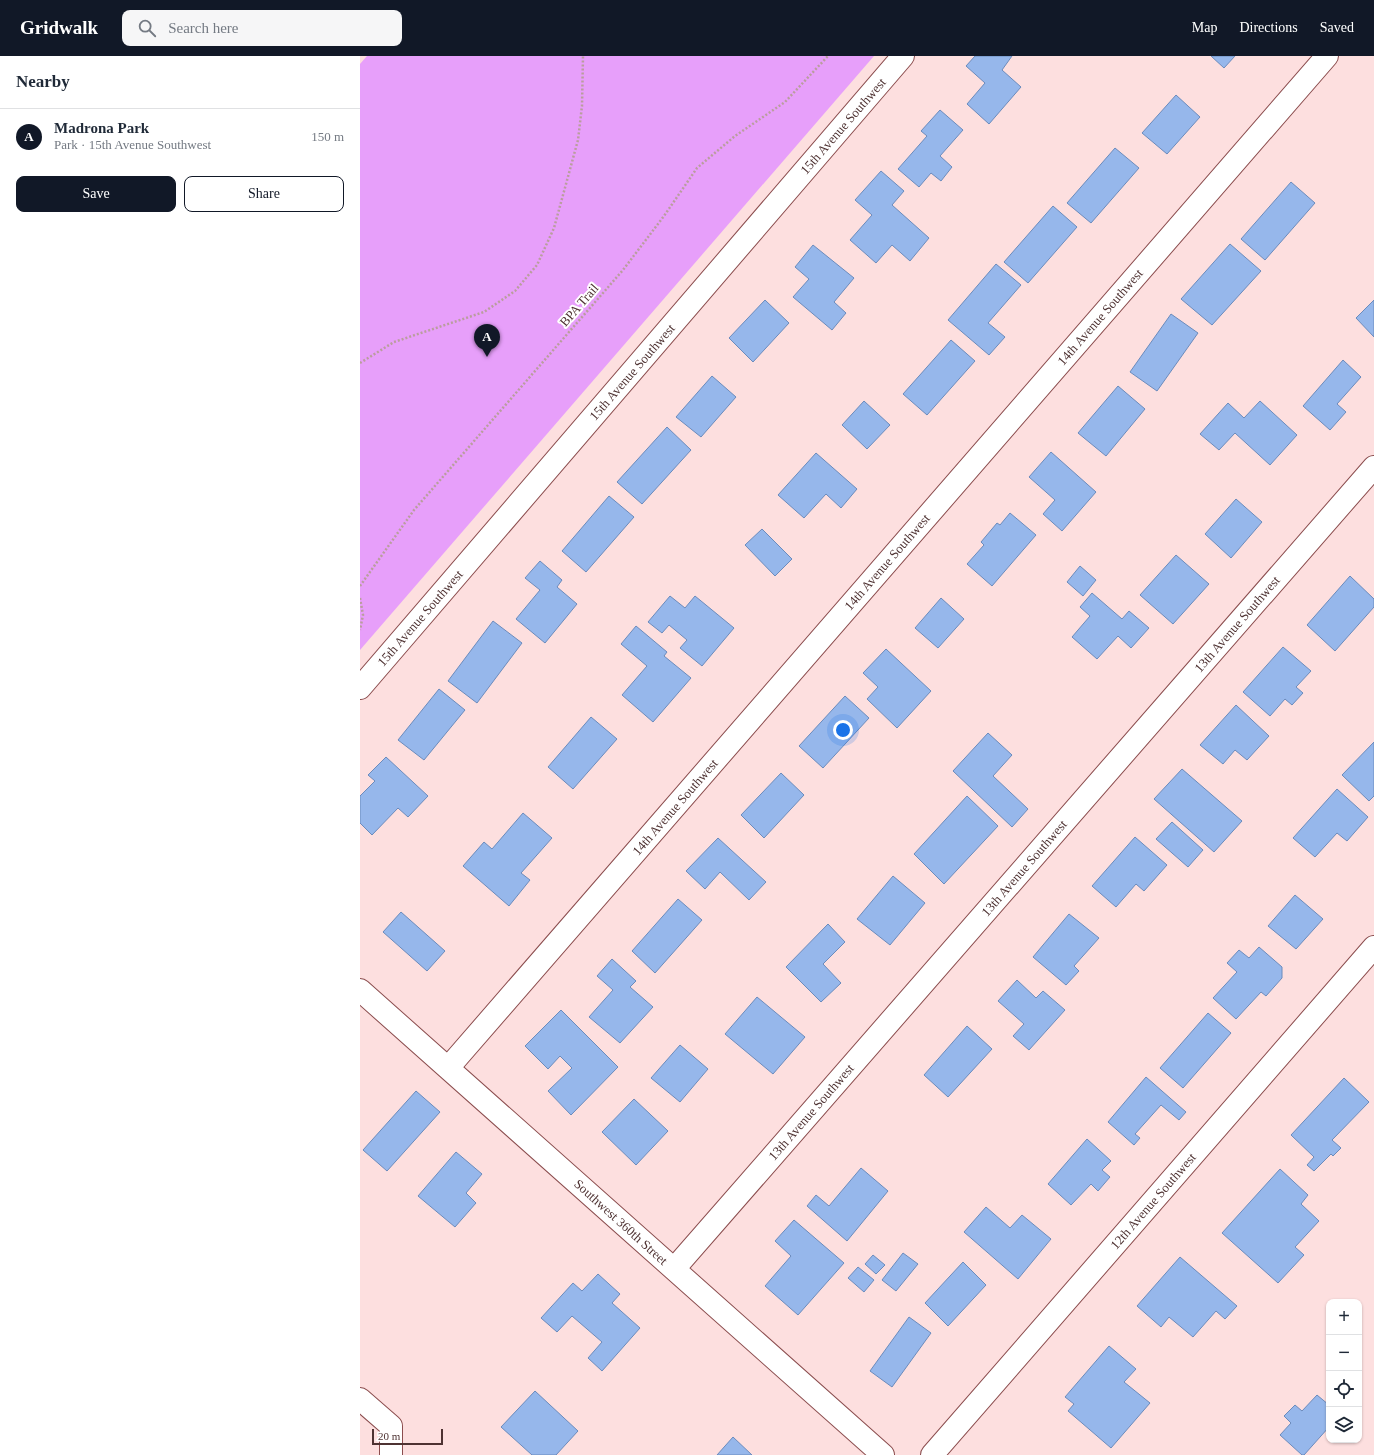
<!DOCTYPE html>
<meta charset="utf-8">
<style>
body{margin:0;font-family:"Times New Roman",serif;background:#f6f6f7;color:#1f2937}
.controls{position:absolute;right:12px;bottom:12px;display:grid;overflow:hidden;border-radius:8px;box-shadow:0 1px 3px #0004}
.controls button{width:36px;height:36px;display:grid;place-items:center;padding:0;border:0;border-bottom:1px solid #e0e1e3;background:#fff;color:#1f2937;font:20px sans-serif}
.scale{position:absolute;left:12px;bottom:10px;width:71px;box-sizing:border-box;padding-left:4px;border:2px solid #4e3232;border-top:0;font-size:11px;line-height:14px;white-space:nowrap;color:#4e3232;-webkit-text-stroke:3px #fff;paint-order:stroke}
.you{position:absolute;left:483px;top:674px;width:14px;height:14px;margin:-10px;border:3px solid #fff;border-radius:50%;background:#1a73e8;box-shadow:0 0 0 6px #1a73e833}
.badge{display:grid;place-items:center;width:26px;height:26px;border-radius:50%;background:#111827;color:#fff;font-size:13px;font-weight:700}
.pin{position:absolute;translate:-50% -33px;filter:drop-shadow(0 1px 2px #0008)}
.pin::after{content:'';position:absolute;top:21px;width:14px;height:12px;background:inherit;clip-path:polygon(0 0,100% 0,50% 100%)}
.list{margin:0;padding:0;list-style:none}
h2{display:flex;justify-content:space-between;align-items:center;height:52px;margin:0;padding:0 16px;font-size:17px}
h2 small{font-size:13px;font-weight:400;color:#747a83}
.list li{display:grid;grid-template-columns:26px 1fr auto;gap:12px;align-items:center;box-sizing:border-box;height:56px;padding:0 16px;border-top:1px solid #e0e1e3}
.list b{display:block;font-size:15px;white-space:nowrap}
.list p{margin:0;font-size:13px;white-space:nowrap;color:#747a83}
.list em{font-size:13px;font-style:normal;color:#747a83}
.actions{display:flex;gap:8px;padding:12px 16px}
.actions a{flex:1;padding:9px 0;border:1px solid #111827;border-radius:8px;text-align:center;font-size:14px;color:#111827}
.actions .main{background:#111827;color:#fff}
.icon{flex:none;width:22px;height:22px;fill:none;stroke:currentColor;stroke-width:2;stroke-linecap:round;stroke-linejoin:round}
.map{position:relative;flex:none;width:1014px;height:1399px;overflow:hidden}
header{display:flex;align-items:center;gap:24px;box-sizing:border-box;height:56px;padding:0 20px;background:#111827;color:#fff}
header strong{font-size:19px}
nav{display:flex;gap:22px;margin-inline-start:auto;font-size:14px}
.search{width:280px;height:36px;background:#f6f6f7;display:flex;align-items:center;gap:10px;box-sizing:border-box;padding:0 14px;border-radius:8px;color:#747a83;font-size:15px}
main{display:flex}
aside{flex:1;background:#fff}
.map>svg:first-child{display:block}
</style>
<header>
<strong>Gridwalk</strong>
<div class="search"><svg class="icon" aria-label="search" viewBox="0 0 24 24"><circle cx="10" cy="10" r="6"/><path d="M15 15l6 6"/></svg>Search here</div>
<nav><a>Map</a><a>Directions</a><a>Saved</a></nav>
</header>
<main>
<aside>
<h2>Nearby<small></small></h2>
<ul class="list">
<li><span class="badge">A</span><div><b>Madrona Park</b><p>Park · 15th Avenue Southwest</p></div><em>150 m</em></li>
</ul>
<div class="actions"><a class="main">Save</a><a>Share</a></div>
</aside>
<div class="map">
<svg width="1014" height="1399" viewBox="0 0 1014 1399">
<rect width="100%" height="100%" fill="#fddfdf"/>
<!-- green -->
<path fill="#e79ffa" d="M7 0H514L0 594V8Z"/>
<!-- building -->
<path fill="#96b7eb" stroke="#6b8bbc" d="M615 0H652L642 14 661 31 629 68 607 48 625 27 606 10Z
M851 0H875L864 12Z
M816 39 840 61 807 98 782 77Z
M580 54 603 74 580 100 592 111 581 125 571 117 559 131 538 113 567 80 561 75Z
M755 92 779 112 731 167 707 147Z
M521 115 544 135 532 149 569 182 550 205 532 189 516 207 490 184 512 159 495 144Z
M931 126 955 147 905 204 881 183Z
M693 150 717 171 668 227 644 206Z
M870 188 901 215 852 269 821 243Z
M453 189 494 222 474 246 486 257 472 274 433 241 449 223 435 211Z
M636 208 661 229 628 267 645 281 629 299 588 264Z
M405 244 429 267 393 306 369 282Z
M1014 244V281L996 262Z
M811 258 838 277 797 335 770 316Z
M591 284 615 305 567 359 543 338Z
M983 304 1001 321 977 348 986 356 970 374 943 350Z
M352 320 376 341 341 381 316 361Z
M758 330 785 353 746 400 718 377Z
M504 345 530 369 507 393 482 369Z
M900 345 937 379 910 409 875 377 859 394 840 378 868 347 884 362Z
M307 371 331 394 282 448 257 426Z
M691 396 736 436 702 475 683 458 695 444 669 421Z
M456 397 497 433 481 452 466 438 444 462 418 439Z
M249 440 274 461 226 516 202 495Z
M876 443 902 466 871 502 845 478Z
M650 457 676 479 632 530 607 508 624 489 621 486 637 467 640 469Z
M402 473 432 503 415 520 385 489Z
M816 499 849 528 813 568 780 539Z
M180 505 202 524 197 531 217 548 185 587 156 563 180 534 165 522Z
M720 510 736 524 723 540 707 526Z
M990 520 1014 543V551L975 595 947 569Z
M732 537 762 563 769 555 789 572 771 592 758 580 737 603 712 581 730 560 720 551Z
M310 540 325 552 335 540 374 572 342 610 320 592 327 584 309 569 302 577 288 566Z
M581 542 604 563 578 592 555 572Z
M133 565 162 587 117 647 88 625Z
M276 570 307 596 304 600 331 622 293 666 262 639 287 610 261 588Z
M923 591 951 615 936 631 943 637 932 649 925 643 910 660 883 636Z
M526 593 571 635 537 672 507 643 518 631 503 617Z
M79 633 105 654 64 704 38 684Z
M485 640 509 662 463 712 439 690Z
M876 649 909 680 887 704 875 694 863 708 840 689Z
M231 661 257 683 213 733 188 711Z
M628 677 652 699 633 720 668 753 652 771 593 715Z
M1014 686V740L1009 745 982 719Z
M26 701 68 740 48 761 38 752 12 779 0 767V740L15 725 8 719Z
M822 713 882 765 854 796 794 743Z
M421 717 444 739 404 782 381 759Z
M977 733 1008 761 987 785 977 777 955 801 933 782Z
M607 740 638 770 584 828 554 798Z
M163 757 192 782 161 817 170 824 149 850 103 810 124 786 132 793Z
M812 766 843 794 828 811 796 783Z
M775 781 807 809 784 835 776 828 756 851 732 830Z
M358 782 406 826 389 844 360 816 345 833 326 815Z
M533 820 565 847 530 889 497 863Z
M935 839 963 863 936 893 908 870Z
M318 843 342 864 295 917 272 895Z
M41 856 85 895 67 915 23 876Z
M709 858 739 882 714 910 719 915 706 929 673 901Z
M468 868 485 886 463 908 481 927 461 946 426 911Z
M899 891 922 911V922L906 940 901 936 876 963 853 942 877 916 867 907 879 894 889 902Z
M252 903 276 925 270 931 293 951 260 987 229 961 253 934 237 920Z
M657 924 676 942 683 935 705 954 669 994 653 980 664 968 638 945Z
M397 941 445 981 413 1018 365 978Z
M201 954 258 1011 211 1059 188 1035 212 1012 200 1000 188 1013 165 990Z
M848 957 871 977 823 1032 800 1012Z
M607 970 632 993 588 1041 564 1019Z
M320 989 348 1013 320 1046 291 1022Z
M786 1021 826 1056 819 1064 801 1049 775 1078 780 1082 774 1089 748 1066Z
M984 1022 1009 1046 972 1084 981 1092 973 1100 971 1098 954 1115 947 1109 954 1101 931 1079Z
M56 1035 80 1056 27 1115 3 1094Z
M274 1043 308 1075 276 1109 242 1076Z
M727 1083 751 1105 742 1114 750 1121 738 1135 731 1128 711 1149 688 1128Z
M96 1096 122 1118 106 1137 116 1147 95 1171 58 1140Z
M501 1112 528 1135 487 1185 447 1150 456 1139 469 1150Z
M920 1113 948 1139 941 1148 959 1165 935 1191 944 1199 918 1227 862 1177Z
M626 1151 650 1172 662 1159 691 1183 658 1223 604 1176Z
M434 1164 484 1207 438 1259 405 1230 431 1200 415 1185Z
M543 1197 558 1208 536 1235 522 1224Z
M513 1199 525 1209 516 1218 505 1208Z
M820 1201 877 1250 865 1263 856 1255 833 1281 809 1261 801 1271 777 1250Z
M603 1206 626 1229 588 1270 565 1247Z
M498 1211 514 1224 504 1236 488 1222Z
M238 1218 260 1238 252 1247 280 1272 242 1315 228 1302 242 1286 212 1260 197 1276 181 1262 213 1227 222 1235Z
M549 1261 571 1277 532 1331 510 1315Z
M749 1290 776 1313 764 1326 790 1347 751 1392 708 1355 714 1348 705 1341Z
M175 1335 218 1375 196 1399H172L141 1371Z
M957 1339 969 1349V1371L944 1399H942L920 1379 931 1367 924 1360 935 1349 942 1355Z
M373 1381 392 1399H357Z"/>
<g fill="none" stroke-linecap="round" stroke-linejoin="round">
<!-- minor casing -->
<g stroke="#8b4d4e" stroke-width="24">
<path id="minor" d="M0 632 543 0
M0 934 523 1399
M88 1012 967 0
M314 1213 1014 411
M0 1343 31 1370V1399
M572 1399 1014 891"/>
</g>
<!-- path -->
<path stroke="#ba9d9d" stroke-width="2.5" stroke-dasharray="2 2" stroke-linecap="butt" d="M0 307 34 286 124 256 155 235 177 209 194 172 218 84 222 50 223 0
M0 530 54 454 263 214 304 160 337 112 375 80 425 46 468 0
M0 542 3 559 0 574"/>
<!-- minor -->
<use href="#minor" stroke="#fff" stroke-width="22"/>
</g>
<g text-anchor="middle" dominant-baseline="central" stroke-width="4" stroke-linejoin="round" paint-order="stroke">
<!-- street labels -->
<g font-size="13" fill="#4e3232" stroke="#fff">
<text transform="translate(483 70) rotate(-49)">15th Avenue Southwest</text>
<text transform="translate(219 249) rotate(-49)">BPA Trail</text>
<text transform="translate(740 261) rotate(-49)">14th Avenue Southwest</text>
<text transform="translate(272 316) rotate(-49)">15th Avenue Southwest</text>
<text transform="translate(527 506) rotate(-49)">14th Avenue Southwest</text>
<text transform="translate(60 562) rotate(-49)">15th Avenue Southwest</text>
<text transform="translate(877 568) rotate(-49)">13th Avenue Southwest</text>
<text transform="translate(315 751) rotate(-49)">14th Avenue Southwest</text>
<text transform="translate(664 812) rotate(-49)">13th Avenue Southwest</text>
<text transform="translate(451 1056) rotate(-49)">13th Avenue Southwest</text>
<text transform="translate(793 1145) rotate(-49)">12th Avenue Southwest</text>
<text transform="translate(261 1166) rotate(42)">Southwest 360th Street</text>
</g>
</g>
</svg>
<div class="controls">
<button>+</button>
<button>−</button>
<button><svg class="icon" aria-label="locate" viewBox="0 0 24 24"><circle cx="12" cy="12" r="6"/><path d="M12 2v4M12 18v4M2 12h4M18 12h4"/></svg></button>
<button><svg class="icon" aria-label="layers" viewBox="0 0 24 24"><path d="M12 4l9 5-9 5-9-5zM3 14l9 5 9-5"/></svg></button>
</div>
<div class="scale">20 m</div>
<div class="you"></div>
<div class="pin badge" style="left:127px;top:301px">A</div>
</div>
</main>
